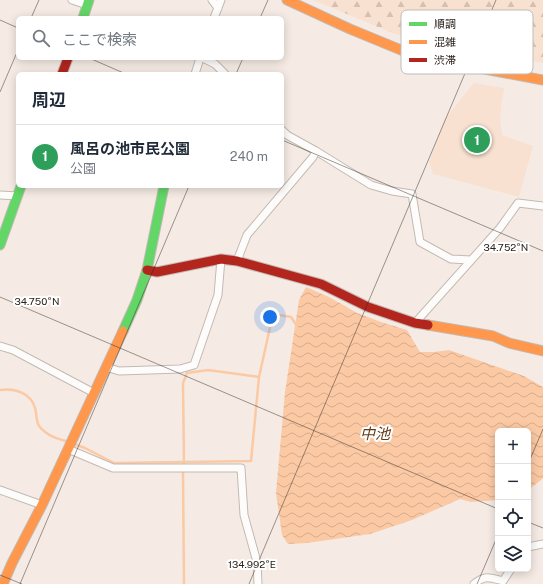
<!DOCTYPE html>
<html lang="ja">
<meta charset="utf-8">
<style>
body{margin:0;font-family:"Public Sans","Noto Sans JP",sans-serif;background:#f6f6f7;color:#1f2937}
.controls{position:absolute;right:12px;bottom:12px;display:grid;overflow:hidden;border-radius:6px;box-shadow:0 2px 10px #0003}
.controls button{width:36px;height:36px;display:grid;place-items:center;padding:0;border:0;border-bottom:1px solid #e0e1e3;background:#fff;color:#1f2937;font:20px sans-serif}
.you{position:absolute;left:270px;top:317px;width:14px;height:14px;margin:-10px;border:3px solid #fff;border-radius:50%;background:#1a73e8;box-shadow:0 0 0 6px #1a73e833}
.badge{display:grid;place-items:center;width:26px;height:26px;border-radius:50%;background:#726863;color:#fff;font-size:13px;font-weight:700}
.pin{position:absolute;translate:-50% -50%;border:2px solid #fff;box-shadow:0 1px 4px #0006}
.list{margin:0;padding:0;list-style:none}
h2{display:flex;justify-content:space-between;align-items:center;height:52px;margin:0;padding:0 16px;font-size:17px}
h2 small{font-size:13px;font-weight:400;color:#747a83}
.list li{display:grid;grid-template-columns:26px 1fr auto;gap:12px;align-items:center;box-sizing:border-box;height:64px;padding:0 16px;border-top:1px solid #e0e1e3}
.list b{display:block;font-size:15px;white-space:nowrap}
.list p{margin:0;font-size:13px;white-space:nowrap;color:#747a83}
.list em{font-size:13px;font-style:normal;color:#747a83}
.icon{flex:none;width:22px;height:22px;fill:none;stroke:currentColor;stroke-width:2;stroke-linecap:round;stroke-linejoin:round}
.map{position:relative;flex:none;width:543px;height:584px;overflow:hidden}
.search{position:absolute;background:#fff;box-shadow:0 2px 10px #0003;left:16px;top:16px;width:268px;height:44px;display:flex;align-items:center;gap:10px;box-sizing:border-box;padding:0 14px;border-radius:6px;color:#747a83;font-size:15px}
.panel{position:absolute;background:#fff;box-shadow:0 2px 10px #0003;left:16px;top:72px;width:268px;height:116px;border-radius:6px}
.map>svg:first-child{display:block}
</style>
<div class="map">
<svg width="543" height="584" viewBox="0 0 543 584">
<defs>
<pattern id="forest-firs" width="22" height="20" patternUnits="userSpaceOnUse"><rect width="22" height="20" fill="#f8e1d0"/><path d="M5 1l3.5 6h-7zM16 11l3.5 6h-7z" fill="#d5c1b2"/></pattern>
<pattern id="water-waves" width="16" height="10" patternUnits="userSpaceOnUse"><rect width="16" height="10" fill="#fbc9a4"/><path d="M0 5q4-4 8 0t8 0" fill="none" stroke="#d7ac8d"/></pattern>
</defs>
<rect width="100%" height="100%" fill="#f5ebe4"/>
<!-- green -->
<path fill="#f8e1d0" d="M474 83 504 88 500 117 502 135 533 146 519 197 433 174 429 162 444 120Z"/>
<!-- forest -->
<path fill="url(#forest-firs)" d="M313 0H543V63L395 34Z"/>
<!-- water -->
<path fill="url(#water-waves)" d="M306 287 329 297 357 313 381 322 407 330 420 352H434L449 350 524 376 543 387V478L541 480 528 490V431H498V500L471 502 460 499 412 520 370 534 307 543 288 544 282 535 276 493 285 392 299 300Z"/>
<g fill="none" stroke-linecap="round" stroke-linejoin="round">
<!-- stream -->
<path stroke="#fbc9a4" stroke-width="2.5" d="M0 390C15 388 31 393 35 408 37 414 36 422 39 426 47 436 58 439 69 442
M74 444 85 448 114 463 251 461 259 377 273 314 291 317 297 326
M184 464 183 383 187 373 208 370 259 377
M183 473 184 584"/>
<!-- street casing -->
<g stroke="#c2bab3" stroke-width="9">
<path id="street" d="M72 0 87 5
M212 0 218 8
M214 18 221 0
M203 58 215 64 225 74
M451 63 454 42 453 28
M195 74 200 58
M282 130 287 135 316 151 371 185 392 191 412 194 420 242 451 259 471 260
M0 195 18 196
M237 261 247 235 313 157 316 151
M415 323 500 228 518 203 543 206
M0 346 13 350 94 393
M106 367 119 371 180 369 194 365 218 295 221 259
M68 449 113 468H241L244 515 257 562 258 584
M0 490 42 505
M528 547 543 544
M474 584C485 575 489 577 503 581L511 569"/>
</g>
<!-- fast casing -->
<g stroke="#c2bab3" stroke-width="11">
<path id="fast" d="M83 18 89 0
M0 245 21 186
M123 331 137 300 147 270 164 186"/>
</g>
<!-- slow casing -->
<g stroke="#c2bab3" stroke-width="11">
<path id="slow" d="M287 0 350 29 401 50 436 60 543 80
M428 325 493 336 509 343 543 351
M3 584 12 563 42 505 123 331"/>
</g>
<!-- jam casing -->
<g stroke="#c2bab3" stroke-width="11">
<path id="jam" d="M62 74 68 58
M147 270 157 272 221 259 237 261 321 284 368 307 415 323 428 325"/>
</g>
<!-- street -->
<use href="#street" stroke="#fefcfb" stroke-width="7"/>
<!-- fast -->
<use href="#fast" stroke="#63d668" stroke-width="9"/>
<!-- slow -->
<use href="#slow" stroke="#ff974d" stroke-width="9"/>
<!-- jam -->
<use href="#jam" stroke="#b3261e" stroke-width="9"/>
</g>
<!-- ticks -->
<path fill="none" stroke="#2b221d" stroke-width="1" stroke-opacity="0.45" d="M31 18 39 0M260 18 268 0M0 20 18 28M89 58 126 74M236 74 243 58M0 92 18 50M282 140 543 251M0 297 498 509M528 464 543 429M528 522 543 528M0 575 22 584M20 584 189 186M249 584 496 0M477 584 498 535"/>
<g text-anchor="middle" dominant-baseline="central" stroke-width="4" stroke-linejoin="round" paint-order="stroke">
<!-- water labels -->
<g font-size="15" font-style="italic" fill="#663b16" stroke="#fff">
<text x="375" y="433">中池</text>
</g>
</g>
<!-- legend -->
<rect x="401" y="10" width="132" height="64" rx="6" fill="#fff" stroke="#bfbdbb" stroke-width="1"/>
<rect x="409" y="22" width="18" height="4" fill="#63d668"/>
<rect x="409" y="40" width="18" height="4" fill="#ff974d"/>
<rect x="409" y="58" width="18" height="4" fill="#b3261e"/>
<g font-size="11" fill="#2b221d">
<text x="434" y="28">順調</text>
<text x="434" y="46">混雑</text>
<text x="434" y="64">渋滞</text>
</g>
<g font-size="10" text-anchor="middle" fill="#2b221d" stroke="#fff" stroke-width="4" stroke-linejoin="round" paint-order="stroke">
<text x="506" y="251">34.752°N</text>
<text x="37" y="305">34.750°N</text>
<text x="252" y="568">134.992°E</text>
</g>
</svg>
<div class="controls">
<button>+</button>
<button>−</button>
<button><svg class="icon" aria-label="locate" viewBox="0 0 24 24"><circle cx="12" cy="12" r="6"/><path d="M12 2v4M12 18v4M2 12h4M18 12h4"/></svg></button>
<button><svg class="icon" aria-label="layers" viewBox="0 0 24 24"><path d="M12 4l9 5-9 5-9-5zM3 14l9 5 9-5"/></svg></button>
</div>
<div class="you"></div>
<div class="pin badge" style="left:477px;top:140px;background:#2e9e5b">1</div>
<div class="search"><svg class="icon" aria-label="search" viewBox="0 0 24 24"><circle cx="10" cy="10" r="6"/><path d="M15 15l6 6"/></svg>ここで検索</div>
<section class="panel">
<h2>周辺<small></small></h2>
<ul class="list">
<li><span class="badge" style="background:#2e9e5b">1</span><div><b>風呂の池市民公園</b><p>公園</p></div><em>240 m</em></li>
</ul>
</section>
</div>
